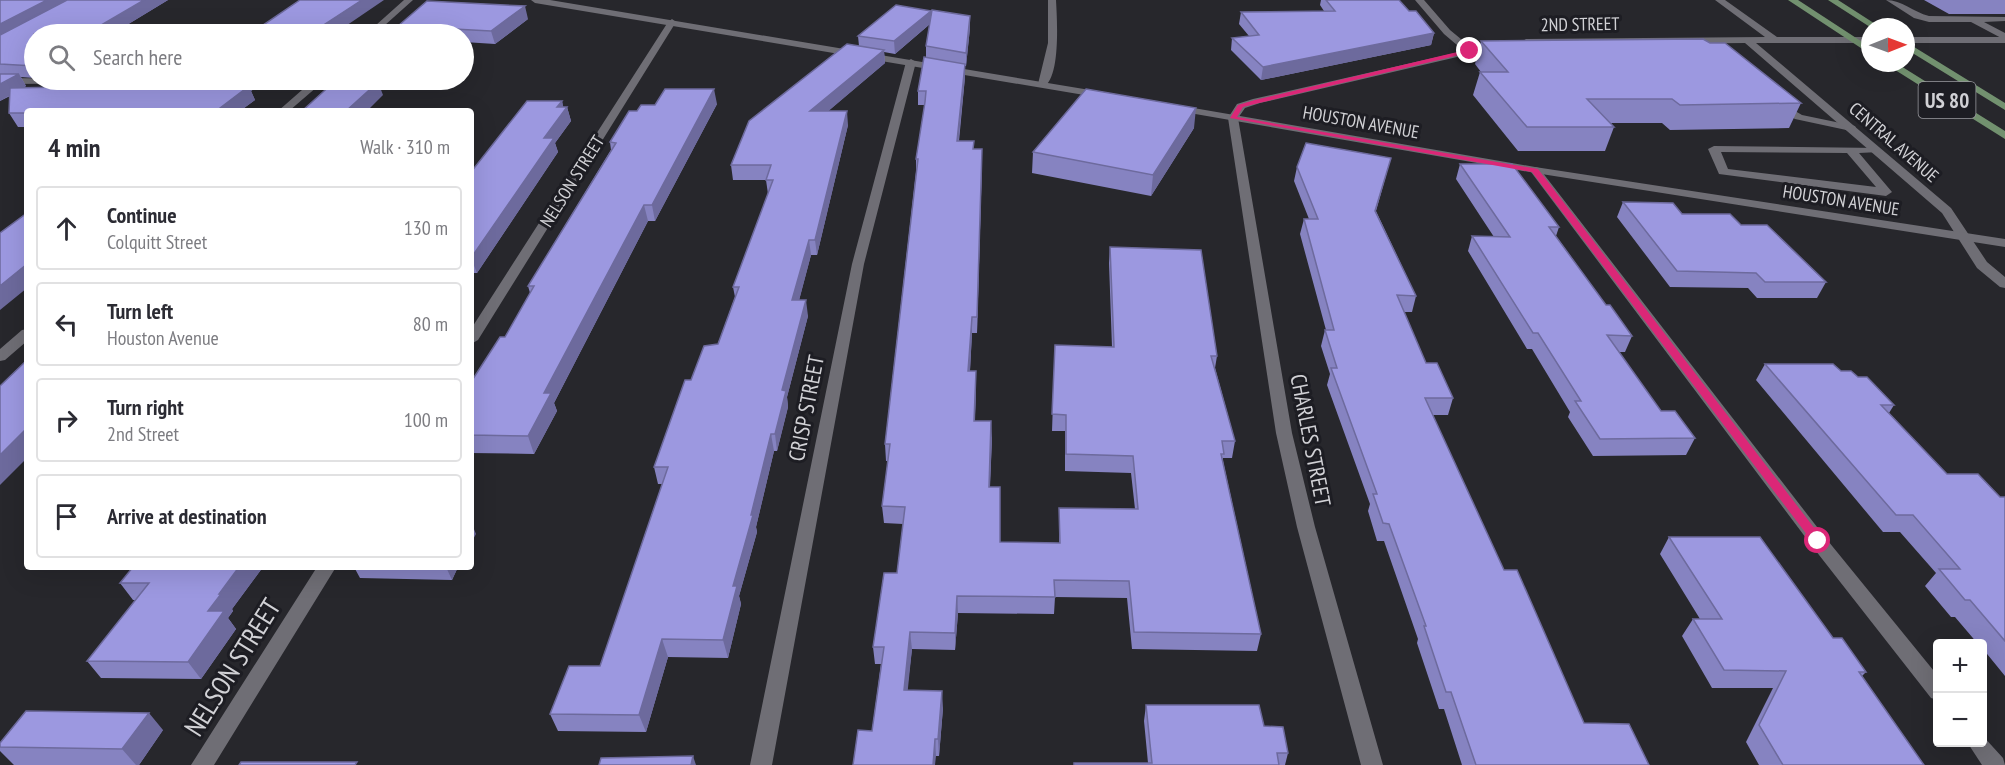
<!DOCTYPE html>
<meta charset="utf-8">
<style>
body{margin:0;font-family:"PT Sans Narrow",sans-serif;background:#f7f7f7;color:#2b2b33}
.controls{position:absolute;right:18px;bottom:18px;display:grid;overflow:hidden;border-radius:6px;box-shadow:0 6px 24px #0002}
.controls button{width:54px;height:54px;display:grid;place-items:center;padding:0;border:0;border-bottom:2px solid #e1e1e2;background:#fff;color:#2b2b33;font:30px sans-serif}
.compass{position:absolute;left:1861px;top:18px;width:54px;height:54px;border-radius:50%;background:#fff;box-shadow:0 6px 24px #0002;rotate:89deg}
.stop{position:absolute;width:18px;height:18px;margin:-14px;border:4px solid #db2777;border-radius:50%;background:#fff}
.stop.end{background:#db2777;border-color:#fff;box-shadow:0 2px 6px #0008}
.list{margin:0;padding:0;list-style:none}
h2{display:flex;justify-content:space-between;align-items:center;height:78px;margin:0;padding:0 24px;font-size:26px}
h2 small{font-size:20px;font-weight:400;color:#7c7c81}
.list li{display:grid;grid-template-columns:39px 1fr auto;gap:18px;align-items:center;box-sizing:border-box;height:84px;margin:0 12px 12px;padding:0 12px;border:2px solid #e1e1e2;border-radius:6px}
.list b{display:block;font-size:22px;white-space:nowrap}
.list p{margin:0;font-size:20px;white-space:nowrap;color:#7c7c81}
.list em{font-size:20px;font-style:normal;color:#7c7c81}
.icon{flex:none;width:33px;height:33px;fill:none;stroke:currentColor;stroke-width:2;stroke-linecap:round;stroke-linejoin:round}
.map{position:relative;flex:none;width:2005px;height:765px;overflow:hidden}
.search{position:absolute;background:#fff;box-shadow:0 6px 24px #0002;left:24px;top:24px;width:450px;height:66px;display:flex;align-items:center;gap:15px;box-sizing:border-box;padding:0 21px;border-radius:33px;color:#7c7c81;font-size:22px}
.panel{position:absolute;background:#fff;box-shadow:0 6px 24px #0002;left:24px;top:108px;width:450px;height:462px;border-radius:6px}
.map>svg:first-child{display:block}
</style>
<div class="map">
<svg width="2005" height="765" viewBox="0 0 2005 765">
<rect width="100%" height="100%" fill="#27272c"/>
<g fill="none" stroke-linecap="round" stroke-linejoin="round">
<!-- service -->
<path fill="#6f6e75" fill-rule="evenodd" d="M1886 0C1902 0 1913 12 1929 16L2005 17V21L1984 22 2005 33V40L1971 22H1929L1914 18Z
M1778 101 1802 115 1855 126 1856 128 1851 131 1795 119 1774 106V102Z
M1714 146 1879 148V152L1859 153 1892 192 1886 196 1719 174 1708 149ZM1721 152 1847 153 1876 187 1728 169Z"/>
<!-- minor -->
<path fill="#6f6e75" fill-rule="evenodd" d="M404 0H413L375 34H366Z
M1048 0H1056C1057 18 1061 79 1043 87L1038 84 1048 43Z
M1415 0H1424L1450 30 1473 49 1499 43 1504 46 1260 103 1245 108 1238 118 1292 433 1315 527 1383 765H1361L1297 527 1276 433 1228 118 1237 104 1253 99 1464 51 1444 34Z
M1715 0H1725L1777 37H1870V43H1756L1951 208 1987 262 2005 277V288L2000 287 1977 268 1942 213 1745 43 1526 45 1521 42 1526 39 1765 37Z
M672 19 676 22 478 340 471 344V329L668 22Z
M1906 37H2005V43H1906Z
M911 59 916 62 864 264 772 765H750L852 264 906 62Z
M0 78 209 80 204 83 0 84Z
M232 80H325L289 111H278L310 83H237Z
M1535 167 1539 168 1824 536 1938 676V700L1931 698 1812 546 1531 172V168Z
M27 329V341L5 360 0 361V349L22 330Z
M317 567H336L214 765H191Z
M1982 735 2003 758 2005 765H1982L1967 742H1982Z"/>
<!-- tertiary -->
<path fill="#6f6e75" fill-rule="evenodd" d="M531 0H550L1102 92 1107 95 1102 98 535 3Z
M1176 105 1535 167 2005 239V247L1535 173 1172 110 1171 108Z"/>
<!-- primary -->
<path fill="#72916f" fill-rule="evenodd" d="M1788 0H1798L1870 47V54Z
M1828 0H1838L1880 27H1870Z
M1906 42 2005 103V110L1906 49Z
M1884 63H1896L2005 131V139Z"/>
</g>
<!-- wall -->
<path fill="#8683c1" d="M0 0H168L112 34H34V78L21 77 26 86 23 88 176 85 185 80H256L259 85 251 91 255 100 240 111H27V127H18L9 113 10 96 0 101Z
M1321 0H1399L1409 11 1434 33 1431 45 1261 80 1231 50 1232 38 1249 36 1239 24 1241 12 1324 11 1320 5Z
M1924 0H2005V14H1949Z
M931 11V16H970V28L966 66H965V77L959 141 974 149H982V163L977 333H972L970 371 976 387 975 421 992 438 990 487 1000 542 1059 543V508L1135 509 1131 473 1065 471V431H1052L1055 345 1112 347 1109 263 1110 247 1217 356 1215 368 1235 441 1232 458H1223V461L1261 634 1257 651 1132 649 1127 598 1055 597 1054 614 958 613 955 650 912 649 907 690 943 708 939 756H936L872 731 881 664H875L873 647 897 573 903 524 884 523 882 506 888 461H886L885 444 916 172V159L925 105H918V91L926 57V46L930 24 895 54 884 52 885 63 828 111 848 125 817 255H811L799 300 808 316 787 397 788 407 777 451H774L756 527 757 532 739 596 741 604 728 658 668 657 646 732 558 731 550 714 600 666 663 484H658L654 467 691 380 718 344 735 297 733 287 768 194 766 180H733L731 165 859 46 858 36Z
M528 19 495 44 464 42V34H401L398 26Z
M1481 41 1801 103 1789 128 1670 130 1662 123H1611L1614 127 1605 151H1518L1473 95 1480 72H1481L1475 64Z
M562 101 563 107H567L571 121 555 143 558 152 477 273H471V172Z
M717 104 655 221H648L554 403 557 411 534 454 471 453V382L505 337 530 293 528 286 611 150 610 142 637 111Z
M1194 128 1151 196 1032 173 1033 152Z
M1460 164 1559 227 1556 236 1606 305 1632 336 1625 352H1619L1661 411 1695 438 1686 455 1593 456 1568 417 1570 412 1532 349H1527L1468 251 1472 236 1494 237 1456 179Z
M1297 167 1387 172 1376 211 1416 296 1412 312H1404L1426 363 1453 398 1448 415H1432L1504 570 1584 723 1649 765H1462L1444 709H1439L1417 643 1418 639 1384 541H1377L1368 511 1370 504 1327 385 1330 374 1321 346 1325 330H1326L1300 234 1304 219H1309L1294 181Z
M1623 202 1741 225 1826 282 1817 298H1757L1748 288 1670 287 1617 217Z
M1765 364 1858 377 1894 405 1889 413 1947 474 2000 497H2005V676L1983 649V644H1978L1955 617H1951L1925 586 1936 573 1900 532H1883L1756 380Z
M1669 537 1833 638 1866 672 1862 676 1924 765H1759L1746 742 1773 688H1712L1682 636 1693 619H1700L1660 554Z
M133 567H263L232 609 233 611 228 618 236 629 201 679 101 678 87 661 136 600H133L120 583Z
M354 567H458L452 580 360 578Z
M1146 705 1264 726 1288 753 1285 765H1074L1148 763 1144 721Z
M163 730 139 765H14L0 751V743Z"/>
<!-- shaded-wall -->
<path fill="#6d6a9d" d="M47 0H74L0 39V24Z
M144 0H168L112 34H86Z
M362 0H384L334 34H310Z
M525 6 528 19 495 44 491 31Z
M931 11V23L895 54 894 41Z
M970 16V28L966 66V53Z
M1434 33 1431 45 1261 80 1263 67Z
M884 50 885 63 812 125 810 111Z
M965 64V77L957 155V141Z
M19 74 26 86 0 101V84Z
M242 80H256L259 85 251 91 255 100 240 111H216L232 86Z
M378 82 383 95 367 111H346Z
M714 89 717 104 655 221 652 205Z
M562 101 564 110 567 107 571 121 555 143 558 152 477 273 471 258 544 138 557 107Z
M1196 108 1194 128 1151 196 1153 175Z
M847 111 848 125 817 255 815 240Z
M982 149V163L977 333V317Z
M644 205 648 221 554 403 557 411 534 454 528 436 544 393Z
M809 240 811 255 795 316 792 300Z
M27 264V288L0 310V286Z
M806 300 808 316 787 397 788 407 777 451 775 434 782 390Z
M972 317V333L969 387 968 371Z
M976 371V387L974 438V421Z
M991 421 992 438 989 504V487Z
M27 428V458L0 485V455Z
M771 434 774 451 756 527 757 532 739 596 741 604 728 658 723 640 733 586Z
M471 522 476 534 471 543Z
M239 567H263L232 609 233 611 228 618 236 629 201 679 188 662 208 611 219 594Z
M446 567H458L452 580Z
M957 596 958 613 955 650V633Z
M910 632 912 649 906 707 904 690Z
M662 639 668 657 646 732 639 715Z
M942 691 943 708 939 756 938 739Z
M149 713 163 730 139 765H136L122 749Z
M935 739 936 756 935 765H933Z
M693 756 696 765H691Z"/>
<!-- building -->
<path fill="#9c98e0" stroke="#6d6a9d" stroke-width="1.5" d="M0 0H47L0 24Z
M67 0H144L86 34H34V66L0 64V35Z
M300 0H362L310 34H250Z
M1326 0H1399L1409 11H1416L1434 33 1263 67 1232 38 1259 35 1241 12 1335 11Z
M427 1 525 6 491 31 398 26Z
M896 5 931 11 894 41 858 36Z
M932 10 970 16 966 53 926 46Z
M1703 39 1710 43H1725L1801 103 1680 105 1672 99H1587L1614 127H1527L1480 72H1508L1481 41Z
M847 44 884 50 810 111H847L815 240H809L792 300H806L782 390 786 391 775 434H771L751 515H753L733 586H737L723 640 662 639 639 715 550 714 569 666H600L668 467H654L685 380H691L704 346 718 344 739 287H733L773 180H766L771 165H731L749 121Z
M924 57 965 64 957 141H974L973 149H982L977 317H972L968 371H976L974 421H991L989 487H1000V542L1060 543 1059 508 1138 509 1133 456 1066 454V415L1052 414 1055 345 1114 347 1110 247 1201 250 1217 356H1211L1235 441H1222L1224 454H1221L1261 634 1134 632 1129 581 1054 580 1055 597 957 596 955 633 910 632 904 690 942 691 938 739H935L933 765H853L858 730 872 731 884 647H873L884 573H897L905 507 882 506 890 444H885L918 159H916L925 102 926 91H918Z
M0 74H19L0 84Z
M185 80H242L232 86H249L216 111H27V113H9L10 88 176 85Z
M334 82H378L346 111H302Z
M665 89H714L652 205H644L544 393H551L528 436 471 435V382L500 337H505L534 286H528L616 143 610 142 629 111H637L641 105H655Z
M1086 89 1196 108 1153 175 1033 152Z
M527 101H562L557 107H567L544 138H554L471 258V172Z
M1306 143 1391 158 1375 211 1416 296 1397 295 1426 363H1437L1453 398H1425L1504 570H1517L1584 723 1629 724 1649 765H1476L1451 692H1446L1424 626H1426L1389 524 1383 523 1373 494H1377L1331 368H1337L1325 330H1334L1304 219H1318L1297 167Z
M1460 164H1512L1559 227H1549L1606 305H1610L1632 336 1607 335 1661 411H1675L1695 438 1600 439 1575 401H1581L1538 333H1533L1472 236 1510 237Z
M1623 202 1673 203 1682 214H1730L1741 225H1767L1826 282H1765L1756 273 1677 271Z
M27 213V264L0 286V233Z
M27 360V428L0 455V386Z
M1765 364H1833L1841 371H1851L1858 377H1867L1894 405H1881L1947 474H1978L2000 497H2005V641L1970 600H1965L1939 569H1960L1913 515H1896Z
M1669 537H1760L1833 638H1842L1866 672H1859L1924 765H1783L1759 725 1786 671 1724 670 1693 619H1722Z
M133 567H239L219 594H221L208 611H224L188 662 87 661 149 583H120Z
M1146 705H1259L1264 726 1283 727 1288 753H1277L1279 765H1074V763H1152Z
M26 711 149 713 122 749 0 747V743Z
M693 756 691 765H599L601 758Z
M241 762H357L355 765H239Z"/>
<!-- route -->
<path fill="#db2777" d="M1470 49 1472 52 1259 103 1243 107 1237 117 1538 169 1822 538V544H1814L1532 172 1230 118 1238 105 1255 100Z"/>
<g text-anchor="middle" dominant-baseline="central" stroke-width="6" stroke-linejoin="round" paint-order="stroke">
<!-- far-street labels -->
<g font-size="18" fill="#d1d1d5" stroke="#1d1d23">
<text transform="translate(1580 24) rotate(-1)">2ND STREET</text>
<text transform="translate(1361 122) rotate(10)">HOUSTON AVENUE</text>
<text transform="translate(1894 142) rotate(41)">CENTRAL AVENUE</text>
<text transform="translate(572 181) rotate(-58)">NELSON STREET</text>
<text transform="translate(1841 200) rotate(9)">HOUSTON AVENUE</text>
</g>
<!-- shield labels -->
<rect fill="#1d1d23" stroke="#9b9ba0" stroke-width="1.5" x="1918.5" y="82" width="57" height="36" rx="4.5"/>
<g font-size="21" font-weight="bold" fill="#d1d1d5">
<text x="1947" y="100">US 80</text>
</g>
<!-- street labels -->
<g font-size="22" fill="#d1d1d5" stroke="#1d1d23">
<text transform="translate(806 408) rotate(-79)">CRISP STREET</text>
<text transform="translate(1311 440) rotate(79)">CHARLES STREET</text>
</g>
<!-- near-street labels -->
<g font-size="27" fill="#d1d1d5" stroke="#1d1d23">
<text transform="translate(232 667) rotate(-58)">NELSON STREET</text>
</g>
</g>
</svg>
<div class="controls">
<button>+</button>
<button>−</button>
</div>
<svg class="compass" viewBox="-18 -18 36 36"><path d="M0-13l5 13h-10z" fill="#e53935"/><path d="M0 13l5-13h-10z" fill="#7c7c81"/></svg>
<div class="stop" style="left:1818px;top:541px"></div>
<div class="stop end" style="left:1470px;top:51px"></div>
<div class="search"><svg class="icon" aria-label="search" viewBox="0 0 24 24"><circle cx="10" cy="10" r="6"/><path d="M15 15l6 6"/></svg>Search here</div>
<section class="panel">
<h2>4 min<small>Walk · 310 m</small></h2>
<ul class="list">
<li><svg class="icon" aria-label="ahead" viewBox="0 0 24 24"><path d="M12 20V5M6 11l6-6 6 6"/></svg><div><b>Continue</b><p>Colquitt Street</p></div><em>130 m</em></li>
<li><svg class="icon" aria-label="left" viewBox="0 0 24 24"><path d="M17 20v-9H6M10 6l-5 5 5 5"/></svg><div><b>Turn left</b><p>Houston Avenue</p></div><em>80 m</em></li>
<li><svg class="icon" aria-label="right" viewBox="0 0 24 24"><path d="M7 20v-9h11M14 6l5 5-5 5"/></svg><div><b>Turn right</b><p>2nd Street</p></div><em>100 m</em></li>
<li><svg class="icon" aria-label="arrive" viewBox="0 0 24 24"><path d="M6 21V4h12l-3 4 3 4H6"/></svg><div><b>Arrive at destination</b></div></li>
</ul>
</section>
</div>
